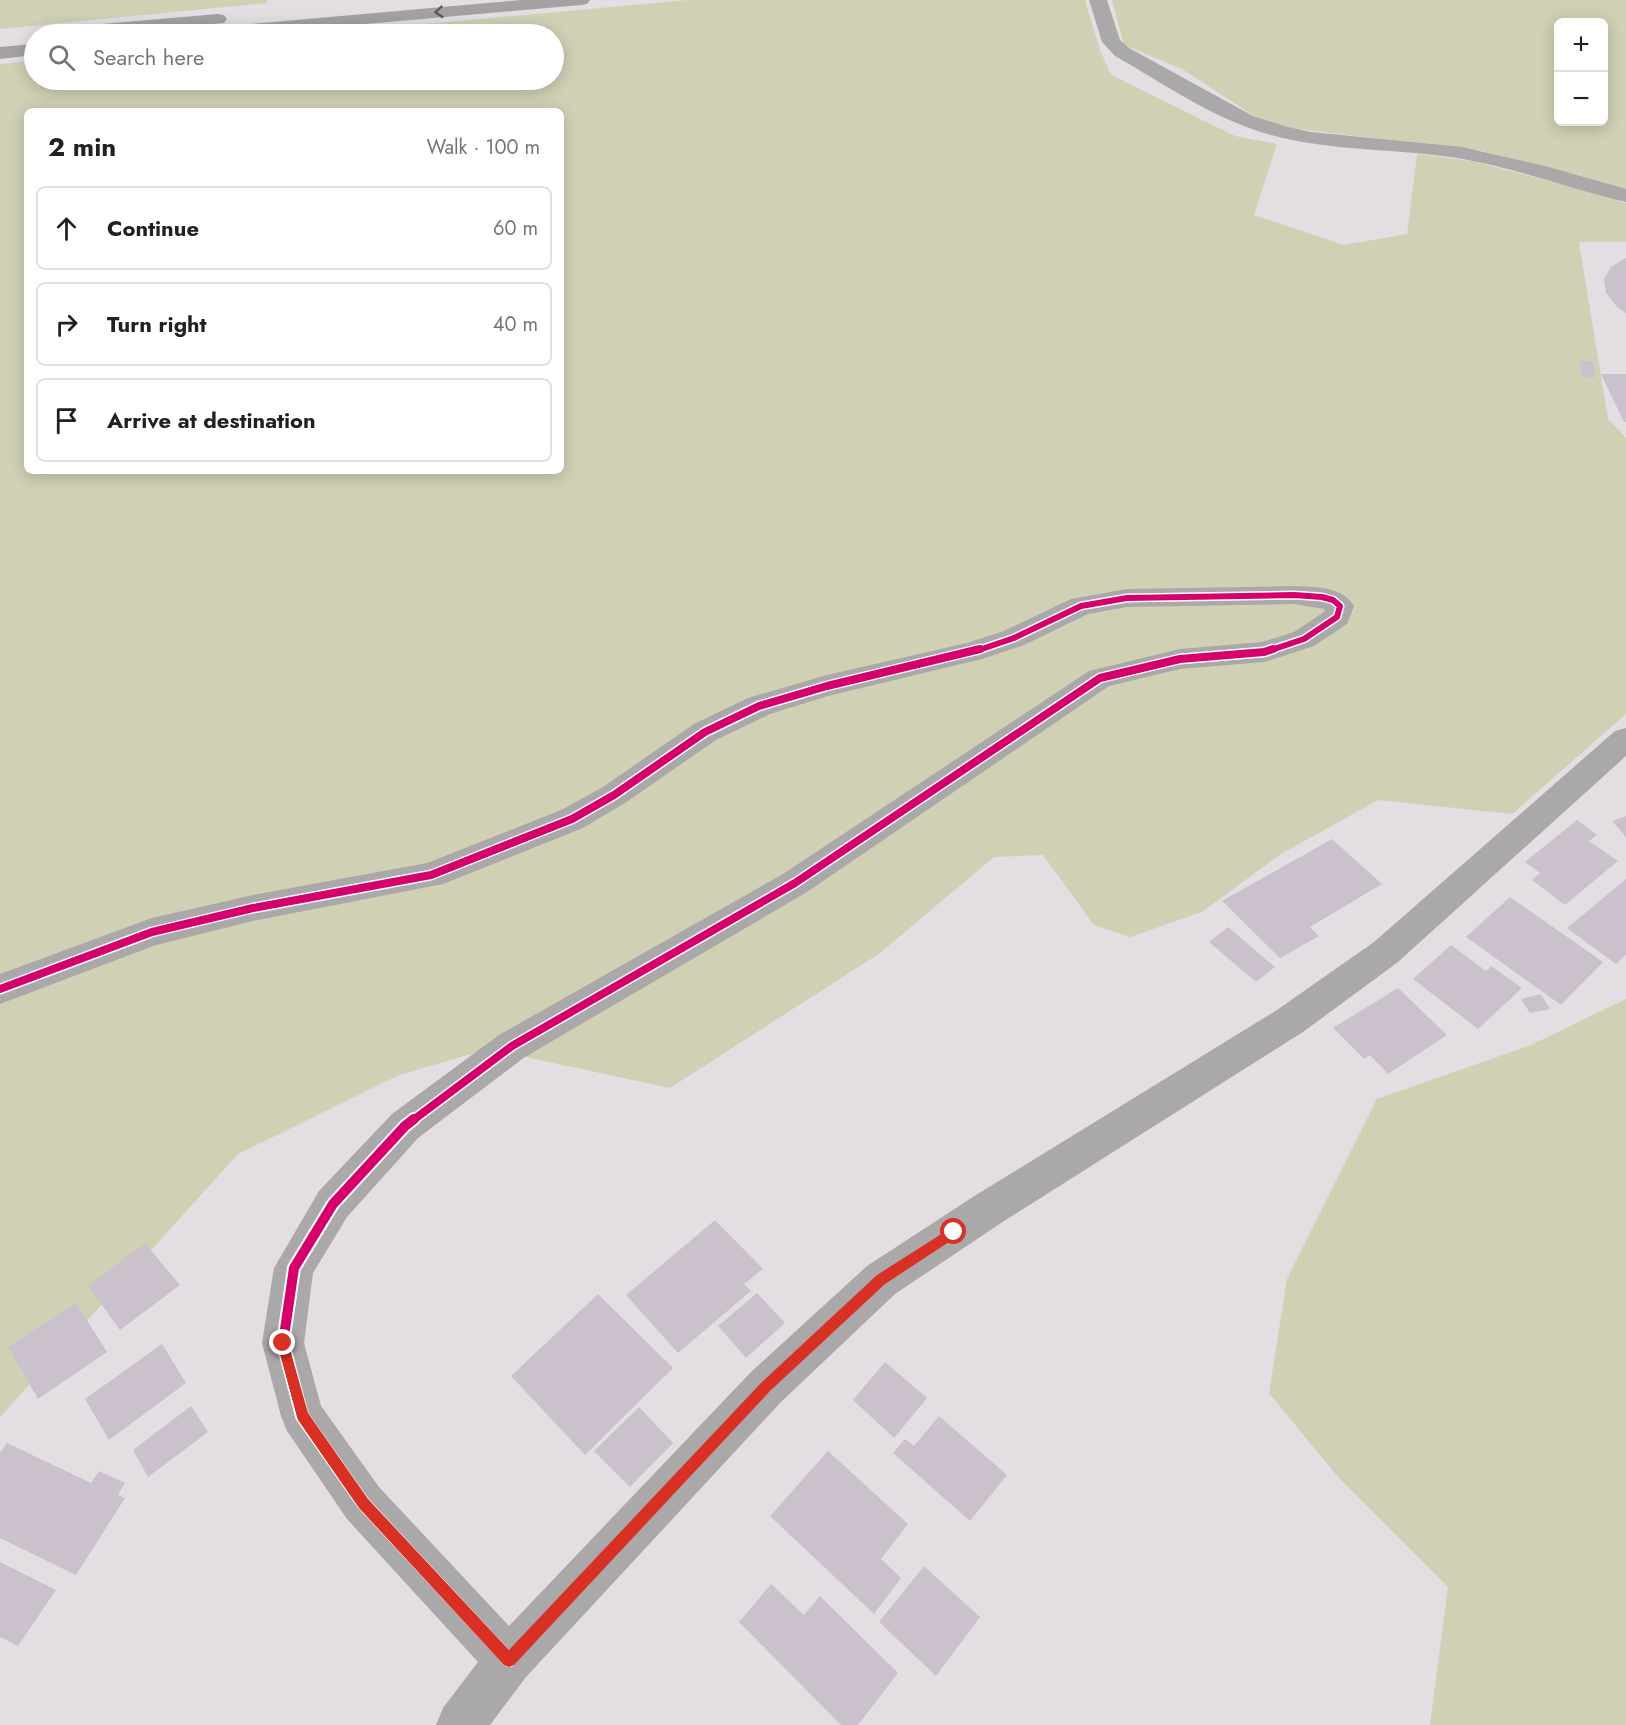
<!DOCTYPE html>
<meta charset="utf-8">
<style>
body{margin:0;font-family:Jost,sans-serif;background:#f6f6f6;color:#202124}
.controls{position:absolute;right:18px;top:18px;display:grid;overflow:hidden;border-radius:9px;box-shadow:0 3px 15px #0003}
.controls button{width:54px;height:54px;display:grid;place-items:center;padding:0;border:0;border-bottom:2px solid #e0e0e0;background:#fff;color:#202124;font:30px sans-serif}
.stop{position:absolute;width:18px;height:18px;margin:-14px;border:4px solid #d93025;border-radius:50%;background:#fff}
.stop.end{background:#d93025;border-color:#fff;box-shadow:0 2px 6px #0008}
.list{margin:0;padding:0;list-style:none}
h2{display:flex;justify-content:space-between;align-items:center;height:78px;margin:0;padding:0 24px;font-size:26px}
h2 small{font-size:20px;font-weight:400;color:#757577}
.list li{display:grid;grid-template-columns:39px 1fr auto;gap:18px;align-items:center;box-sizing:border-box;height:84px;margin:0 12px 12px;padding:0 12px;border:2px solid #e0e0e0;border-radius:9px}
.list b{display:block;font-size:22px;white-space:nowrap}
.list em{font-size:20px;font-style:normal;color:#757577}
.icon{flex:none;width:33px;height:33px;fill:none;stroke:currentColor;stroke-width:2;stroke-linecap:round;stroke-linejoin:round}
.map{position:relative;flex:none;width:1626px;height:1725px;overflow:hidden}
.search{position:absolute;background:#fff;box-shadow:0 3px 15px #0003;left:24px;top:24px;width:540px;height:66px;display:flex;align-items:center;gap:15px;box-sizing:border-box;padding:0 21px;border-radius:33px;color:#757577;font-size:22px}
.panel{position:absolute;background:#fff;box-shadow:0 3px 15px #0003;left:24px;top:108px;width:540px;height:366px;border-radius:9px}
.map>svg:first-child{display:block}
</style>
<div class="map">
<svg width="1626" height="1725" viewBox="0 0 1626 1725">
<rect width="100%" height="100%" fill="#e2dee2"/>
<!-- green -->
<path fill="#d0d0b5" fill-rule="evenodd" d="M0 0H267V3L0 29Z
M688 0H1085L1100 50 1111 75 1235 136 1277 144 1254 215 1344 245 1407 234 1417 154 1472 161 1607 196 1626 203V242H1579L1608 419 1626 438V714L1512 814 1378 800 1281 854 1202 912 1130 937 1094 925 1043 855 994 857 880 953 670 1088 488 1049 399 1075 238 1154 0 1417V64L34 61V80H554V34H317ZM27 111H561V471H27Z
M1112 0H1626V190L1482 151 1290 128 1254 116 1182 69 1124 45ZM1558 22H1604V122H1558Z
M1626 999V1725H1430L1448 1587 1338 1477 1269 1393 1287 1279 1377 1099 1531 1045Z"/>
<!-- building -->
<path fill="#cbc1cd" d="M1626 258V313L1617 307 1606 293 1604 279 1611 267Z
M1580 360 1593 362 1595 378 1581 376Z
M1601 374H1626V422H1624Z
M1626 816V837L1612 821Z
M1577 820 1597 835 1589 841 1618 861 1565 905 1532 880 1540 873 1525 862Z
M1332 839 1382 884 1310 927 1319 936 1280 958 1222 901Z
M1626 879V955L1616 964 1567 928Z
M1510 897 1603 962 1561 1005 1466 937Z
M1228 927 1275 967 1256 982 1209 942Z
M1451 945 1486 971 1491 966 1522 988 1478 1029 1413 979Z
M1398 988 1447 1035 1388 1074 1370 1055 1364 1059 1333 1028Z
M1541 994 1550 1009 1530 1013 1521 999Z
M715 1220 763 1269 744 1284 751 1291 678 1353 626 1295Z
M145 1243 180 1285 120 1330 88 1286Z
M757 1293 785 1323 746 1358 718 1326Z
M598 1294 673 1368 585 1455 511 1376Z
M76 1303 107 1352 38 1399 8 1347Z
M162 1344 186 1383 109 1440 85 1399Z
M885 1362 927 1398 894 1438 853 1400Z
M191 1406 208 1432 148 1477 133 1450Z
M639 1407 673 1443 630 1487 594 1451Z
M939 1416 1007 1475 970 1521 893 1453 905 1439 914 1446Z
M7 1443 91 1483 99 1471 125 1483 118 1495 125 1498 76 1575 0 1538V1453Z
M828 1451 908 1524 881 1559 901 1578 874 1614 770 1516Z
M0 1562 56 1590 18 1646 0 1637Z
M924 1566 980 1617 936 1676 879 1622Z
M771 1584 804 1615 820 1596 898 1673 858 1725H841L739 1622Z"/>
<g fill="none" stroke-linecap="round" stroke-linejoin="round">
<!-- minor -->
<path fill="#aaa8a8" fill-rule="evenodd" d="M1089 0H1107L1120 40 1129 48 1253 116 1288 127 1311 132 1462 147 1545 166 1626 189V202C1571 189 1519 169 1463 159 1389 146 1310 154 1239 124 1196 107 1156 79 1115 56L1102 42Z
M1294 586C1315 587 1342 586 1354 606L1347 624 1314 646 1274 659 1264 662 1180 669 1109 686 807 892 525 1057 418 1138 347 1217 313 1273 304 1343 321 1406 379 1487 509 1626 751 1372 867 1266 976 1195 1277 1010 1374 942 1615 731 1626 728V756L1398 962 1303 1032 1004 1221 895 1294 781 1402 526 1677 490 1725H436L443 1708 478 1662 347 1519 287 1431 281 1416 262 1343 274 1268 319 1191 392 1114 499 1035 783 874 1089 671 1180 649 1262 642 1294 632 1324 612 1325 609 1294 604 1127 607 1088 614 1024 645 982 659 828 696 770 714 716 740 625 803 583 828 443 884 253 921 156 945 0 1004V974L152 918 253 895 427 863 561 810 603 787 694 724 748 698 827 675 967 643 1004 631 1071 599 1127 589Z"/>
<!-- major -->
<path fill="#a3a1a1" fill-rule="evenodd" d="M521 0H590L587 4 581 5 251 34H186L189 30 195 29Z
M218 14 224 15 227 19 224 23 101 34H35L38 30 44 29Z
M34 44V55L0 59V47Z"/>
<!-- cycleway-far2 casing -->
<g stroke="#fff" stroke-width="9">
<path id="cycleway-far2" d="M976 651 1014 638 1081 606 1127 598 1294 595 1322 597 1333 600 1340 606 1337 617 1304 639 1268 651"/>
</g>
<!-- cycleway-far1 casing -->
<g stroke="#fff" stroke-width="11">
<path id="cycleway-far1" d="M0 989 152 932 253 908 431 875 572 819 614 795 705 732 759 706 827 686 980 649
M412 1121 512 1046 795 883 1100 678 1180 659 1264 652 1273 649"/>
</g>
<!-- cycleway casing -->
<g stroke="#fff" stroke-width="14">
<path id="cycleway" d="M414 1119 405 1126 333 1204 294 1268 283 1343 302 1416 363 1503 509 1660"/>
</g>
<!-- cycleway-far2 -->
<use href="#cycleway-far2" stroke="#d6006c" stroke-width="6"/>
<!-- cycleway-far1 -->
<use href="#cycleway-far1" stroke="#d6006c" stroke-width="8"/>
<!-- cycleway -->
<use href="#cycleway" stroke="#d6006c" stroke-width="10"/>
</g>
<!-- one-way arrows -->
<defs><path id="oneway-chevron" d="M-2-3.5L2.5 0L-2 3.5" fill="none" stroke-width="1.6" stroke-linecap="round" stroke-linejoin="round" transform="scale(1.5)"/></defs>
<use stroke="#5c595b" href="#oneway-chevron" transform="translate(439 12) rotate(175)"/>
<!-- route -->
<path fill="#d93025" d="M954 1226 960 1232 958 1236 885 1284 770 1391 514 1665 509 1667 504 1665 359 1508 298 1420 277 1343 278 1339H287L308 1413 368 1499 509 1650 761 1383 877 1275Z"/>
</svg>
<div class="controls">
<button>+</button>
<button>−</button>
</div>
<div class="stop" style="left:954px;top:1232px"></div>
<div class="stop end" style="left:283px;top:1343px"></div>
<div class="search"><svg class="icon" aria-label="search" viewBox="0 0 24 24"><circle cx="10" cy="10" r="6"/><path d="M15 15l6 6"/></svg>Search here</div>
<section class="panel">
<h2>2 min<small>Walk · 100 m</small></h2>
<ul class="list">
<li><svg class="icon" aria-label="ahead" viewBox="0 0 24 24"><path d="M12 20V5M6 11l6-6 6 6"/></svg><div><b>Continue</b></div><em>60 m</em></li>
<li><svg class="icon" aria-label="right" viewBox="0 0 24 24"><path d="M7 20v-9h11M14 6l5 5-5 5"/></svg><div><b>Turn right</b></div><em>40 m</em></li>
<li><svg class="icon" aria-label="arrive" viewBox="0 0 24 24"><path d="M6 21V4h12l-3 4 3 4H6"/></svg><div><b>Arrive at destination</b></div></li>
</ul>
</section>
</div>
